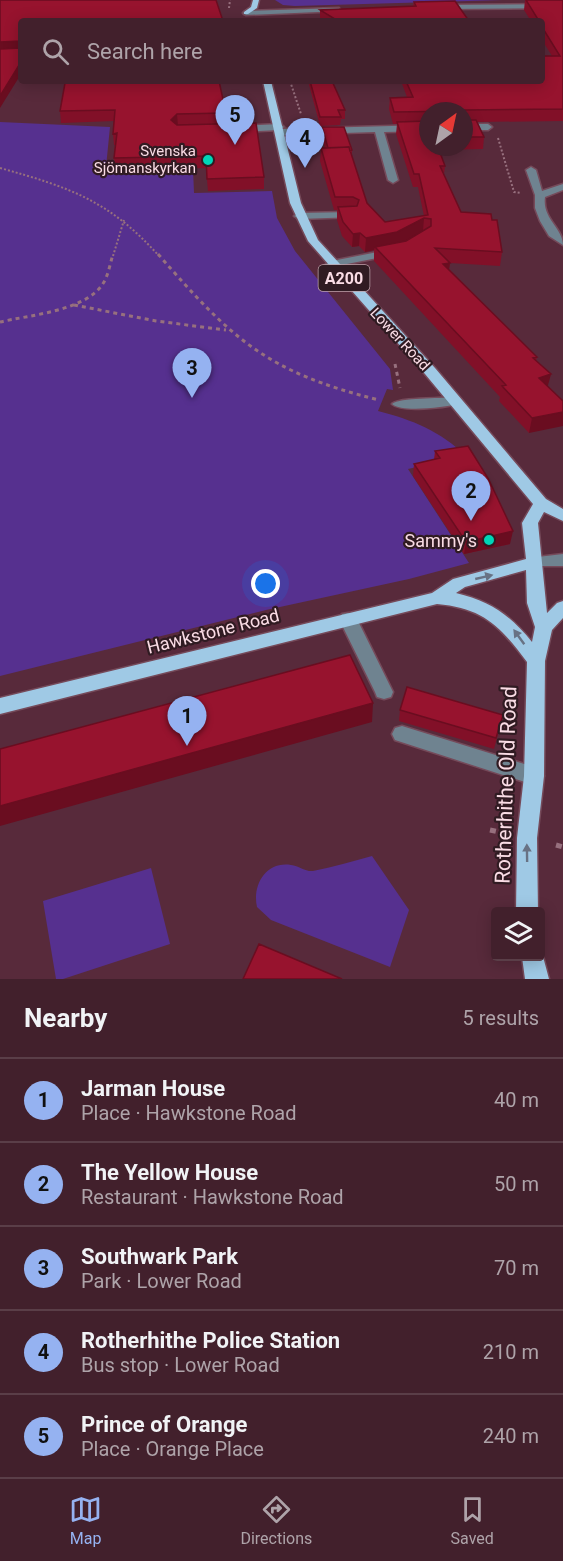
<!DOCTYPE html>
<meta charset="utf-8">
<style>
body{margin:0;font-family:Roboto,sans-serif;background:#492834;color:#f1f3f6}
.controls{position:absolute;right:18px;bottom:18px;display:grid;overflow:hidden;border-radius:6px;box-shadow:0 3px 15px #0003}
.controls button{width:54px;height:54px;display:grid;place-items:center;padding:0;border:0;border-bottom:2px solid #5a3e48;background:#42202c;color:#f1f3f6;font:30px sans-serif}
.compass{position:absolute;left:419px;top:102px;width:54px;height:54px;border-radius:50%;background:#42202c;box-shadow:0 3px 15px #0003;rotate:33deg}
.you{position:absolute;left:266px;top:584px;width:21px;height:21px;margin:-15px;border:4px solid #fff;border-radius:50%;background:#1a73e8;box-shadow:0 0 0 9px #1a73e833}
.badge{display:grid;place-items:center;width:39px;height:39px;border-radius:50%;background:#95b2f1;color:#111;font-size:20px;font-weight:700}
.pin{position:absolute;translate:-50% -50px;filter:drop-shadow(0 2px 3px #0008)}
.pin::after{content:'';position:absolute;top:32px;width:21px;height:18px;background:inherit;clip-path:polygon(0 0,100% 0,50% 100%)}
.list{margin:0;padding:0;list-style:none}
h2{display:flex;justify-content:space-between;align-items:center;height:78px;margin:0;padding:0 24px;font-size:26px}
h2 small{font-size:20px;font-weight:400;color:#aea3a9}
.list li{display:grid;grid-template-columns:39px 1fr auto;gap:18px;align-items:center;box-sizing:border-box;height:84px;padding:0 24px;border-top:2px solid #5a3e48}
.list b{display:block;font-size:22px;white-space:nowrap}
.list p{margin:0;font-size:20px;white-space:nowrap;color:#aea3a9}
.list em{font-size:20px;font-style:normal;color:#aea3a9}
.icon{flex:none;width:33px;height:33px;fill:none;stroke:currentColor;stroke-width:2;stroke-linecap:round;stroke-linejoin:round}
.map{position:relative;flex:none;width:563px;height:979px;overflow:hidden}
.search{position:absolute;background:#42202c;box-shadow:0 3px 15px #0003;left:18px;right:18px;top:18px;height:66px;display:flex;align-items:center;gap:15px;box-sizing:border-box;padding:0 21px;border-radius:6px;color:#aea3a9;font-size:22px}
.sheet{height:498px;background:#42202c}
nav{display:flex;justify-content:space-around;align-items:center;box-sizing:border-box;height:84px;border-top:2px solid #5a3e48;background:#42202c;font-size:16px;color:#aea3a9}
nav a{display:grid;justify-items:center;gap:3px}
nav .on{color:#95b2f1}
.map>svg:first-child{display:block}
</style>
<div class="map">
<svg width="563" height="979" viewBox="0 0 563 979">
<rect width="100%" height="100%" fill="#582a3b"/>
<!-- green -->
<path fill="#56308f" d="M275 0H503L295 6 283 5Z
M0 122 110 127 106 167 109 171 193 169 194 193 272 191 277 218 295 251 390 369 393 390 387 389 378 411C413 420 440 431 466 456L408 469 469 563 409 579 266 610 0 676Z
M372 856 409 910 390 967 271 920 257 907C252 885 266 861 291 865 299 866 306 872 313 871 333 867 353 861 372 856Z
M151 868 170 944 63 979H56L43 901Z"/>
<g fill="none" stroke-linecap="round" stroke-linejoin="round">
<!-- minor casing -->
<g stroke="#754a5a" stroke-width="3">
<path id="minor" d="M563 4V8L440 9 437 7 440 5Z
M339 8 341 11 246 15 243 13 246 11Z
M280 124 284 127 281 129 428 125V131L384 132 398 180 393 183 388 180 375 132 281 135 277 132 280 130 238 132 234 129 238 126Z
M464 124H488L492 127 488 130H464Z
M531 167 536 170 542 191 563 184V190L545 197C542 219 563 228 563 245L549 236 540 221 535 208V195L526 170Z
M352 212 356 213V217L299 219 294 216 299 213Z
M393 249 397 250V254L332 267 326 264 332 261Z
M454 397 459 398 461 401 459 404C445 407 402 413 392 404 400 397 440 399 454 397Z
M563 554V566H529L527 562 529 558Z
M348 613 354 614 357 619 393 692 391 697 384 699 377 697 375 692 339 619 342 614Z
M402 726 534 767 541 770 544 776 541 782 534 785 395 740 392 734 395 728Z"/>
</g>
<!-- major casing -->
<g stroke="#754a5a" stroke-width="3">
<path id="major" d="M253 0H259L257 8 248 14H244V12L251 7Z
M263 81H271L301 203 318 240 435 368 546 499 563 509V521L544 512 538 523 547 613 557 603 563 601V618L552 630 545 661 544 776 537 838 538 912H516L517 838 524 776 527 662C500 626 483 608 437 604L0 714V698L432 593 453 579 526 559 522 523 533 504 425 374 308 241 290 203ZM526 570 527 603 535 627 532 642C510 615 490 601 456 593L465 587Z
M541 949 549 979H525L522 957H540Z"/>
</g>
<!-- path-far2 -->
<path stroke="#97707e" stroke-width="2" stroke-dasharray="2 2" stroke-linecap="butt" d="M229 8 230 0
M290 81 301 114
M498 138 514 192 521 193
M0 168C69 187 110 201 159 256
M113 256 124 220"/>
<!-- path-far1 -->
<path stroke="#97707e" stroke-width="3" stroke-dasharray="4 4" stroke-linecap="butt" d="M158 254C232 339 266 372 379 400
M74 305 156 321 226 330
M0 322C30 315 84 311 102 285 108 277 110 264 113 254
M395 364 400 388"/>
<!-- path -->
<path stroke="#97707e" stroke-width="5" stroke-dasharray="6 6" stroke-linecap="butt" d="M490 830 499 832
M556 845 563 847"/>
<!-- minor -->
<use href="#minor" fill="#6f8390" fill-rule="evenodd"/>
<!-- major -->
<use href="#major" fill="#9fc9e5" fill-rule="evenodd"/>
</g>
<!-- wall -->
<path fill="#821028" fill-rule="evenodd" d="M525 0H563V121L476 122 484 137 483 149 439 150 445 166 444 174 461 212 492 220 502 252 500 266 450 263 449 269 537 357 536 361 551 374 529 433 499 401 500 397 374 261V250L365 252 359 246 352 247 342 236 337 220V210H334L320 161 321 148H325L322 136V127L352 150V156L367 203 385 222 424 216 418 187H413L396 134 397 124H393L389 109 390 98 407 97 401 81H542L552 56 542 40V21H531L524 10ZM428 111H464V147H428Z
M414 2 469 21H321L320 20V10L413 6Z
M308 81H332L345 110V119H341L340 125 320 126Z
M65 83 226 113 227 124 264 177V189L208 191 206 168 115 170 114 158 115 145H114L113 134 114 121 61 123 60 111Z
M435 451 510 544 464 554 413 476 414 464 434 460Z
M400 710 503 715 494 749 399 721Z"/>
<!-- shaded-wall -->
<path fill="#6a0d20" d="M20 41 21 50 0 52V42Z
M21 62V74L0 108V96Z
M177 114 178 126 171 120Z
M424 218 423 231 396 246 375 247 374 250 365 252 366 238Z
M360 233 359 246 352 247 353 234Z
M450 263 448 276 443 264Z
M551 374 547 389 539 378Z
M563 412V426L529 433 532 418Z
M513 531 510 544 464 554 466 542Z
M373 703 372 722 0 826V806Z"/>
<!-- building -->
<path fill="#97132e" stroke="#6a0d20" stroke-width="1.5" d="M0 0H216L223 21H21V48L20 41 0 42Z
M526 0H563V109L465 110 464 119V111L394 112 390 98 413 97 406 81H542V56H560L542 27V21H539Z
M455 1 469 21H338L320 10 416 6 414 2Z
M21 48V62L0 96V49Z
M105 81H219L226 113 177 114 171 120 177 125 256 123 264 177 207 179 206 156 114 158 117 133 113 134 115 110 60 111 65 83Z
M310 81H332L345 110H338L341 117H320Z
M464 120H476L484 137H464Z
M428 121V147H438L445 166H440L461 212 491 214 492 220H497L502 252 435 248 450 263 443 264 537 357 533 358 551 374 539 378 563 401V412L532 418 502 386 506 385 375 247 406 241 431 226V219L424 218 397 232 366 238 360 233 353 234 343 222 338 207 357 206 359 200 353 197H335L321 148 349 147 367 203 385 222 428 215 419 174H414L397 122Z
M322 127H344L352 150 350 151 349 147 328 148Z
M468 446 488 478 513 531 466 542 414 464 440 458 435 451Z
M350 655 373 703 0 806V749Z
M407 687 503 715 496 738 400 710Z
M259 944 342 979H243Z"/>
<!-- one-way arrows -->
<defs><path id="oneway-solid" d="M-6-.8H1V-3.2L6.5 0L1 3.2V.8H-6Z" transform="scale(1.5)"/></defs>
<g fill="#687284">
<use href="#oneway-solid" transform="translate(484 577) rotate(-13)"/>
<use href="#oneway-solid" transform="translate(519 637) rotate(-126)"/>
<use href="#oneway-solid" transform="translate(527 853) rotate(-91)"/>
</g>
<!-- markers -->
<g fill="#00d5b7" stroke="#301b22" stroke-width="2">
<circle cx="208" cy="160" r="6"/>
<circle cx="489" cy="540" r="6"/>
</g>
<g text-anchor="middle" dominant-baseline="central" stroke-width="4.5" stroke-linejoin="round" paint-order="stroke">
<!-- far-poi labels -->
<g font-size="15" fill="#fadce5" stroke="#301b22" text-anchor="end">
<text x="196" y="151">Svenska<tspan x="196" dy="17">Sjömanskyrkan</tspan></text>
</g>
<!-- far-street labels -->
<g font-size="15" fill="#fadce5" stroke="#301b22">
<text transform="translate(400 339) rotate(47)">Lower Road</text>
</g>
<!-- shield labels -->
<rect fill="#301b22" stroke="#bda2aa" stroke-width="1.5" x="318.5" y="265" width="51" height="26" rx="4.5"/>
<g font-size="16" font-weight="bold" fill="#fadce5">
<text x="344" y="278">A200</text>
</g>
<!-- poi labels -->
<g font-size="18" fill="#fadce5" stroke="#301b22" text-anchor="end">
<text x="477" y="540">Sammy's</text>
</g>
<!-- street labels -->
<g font-size="18" fill="#fadce5" stroke="#301b22">
<text transform="translate(213 631) rotate(-14)">Hawkstone Road</text>
</g>
<!-- near-street labels -->
<g font-size="21" fill="#fadce5" stroke="#301b22">
<text transform="translate(506 785) rotate(-88)">Rotherhithe Old Road</text>
</g>
</g>
</svg>
<div class="controls">
<button><svg class="icon" aria-label="layers" viewBox="0 0 24 24"><path d="M12 4l9 5-9 5-9-5zM3 14l9 5 9-5"/></svg></button>
</div>
<svg class="compass" viewBox="-18 -18 36 36"><path d="M0-13l5 13h-10z" fill="#e53935"/><path d="M0 13l5-13h-10z" fill="#aea3a9"/></svg>
<div class="you"></div>
<div class="pin badge" style="left:187px;top:746px">1</div>
<div class="pin badge" style="left:471px;top:521px">2</div>
<div class="pin badge" style="left:192px;top:398px">3</div>
<div class="pin badge" style="left:305px;top:168px">4</div>
<div class="pin badge" style="left:235px;top:145px">5</div>
<div class="search"><svg class="icon" aria-label="search" viewBox="0 0 24 24"><circle cx="10" cy="10" r="6"/><path d="M15 15l6 6"/></svg>Search here</div>
</div>
<section class="sheet">
<h2>Nearby<small>5 results</small></h2>
<ul class="list">
<li><span class="badge">1</span><div><b>Jarman House</b><p>Place · Hawkstone Road</p></div><em>40 m</em></li>
<li><span class="badge">2</span><div><b>The Yellow House</b><p>Restaurant · Hawkstone Road</p></div><em>50 m</em></li>
<li><span class="badge">3</span><div><b>Southwark Park</b><p>Park · Lower Road</p></div><em>70 m</em></li>
<li><span class="badge">4</span><div><b>Rotherhithe Police Station</b><p>Bus stop · Lower Road</p></div><em>210 m</em></li>
<li><span class="badge">5</span><div><b>Prince of Orange</b><p>Place · Orange Place</p></div><em>240 m</em></li>
</ul>
</section>
<nav>
<a class="on"><svg class="icon" aria-label="map" viewBox="0 0 24 24"><path d="M3 6l6-2 6 2 6-2v14l-6 2-6-2-6 2zM9 4v14M15 6v14"/></svg>Map</a>
<a><svg class="icon" aria-label="directions" viewBox="0 0 24 24"><path d="M12 3l9 9-9 9-9-9zM9 14v-3h6M13 9l2 2-2 2"/></svg>Directions</a>
<a><svg class="icon" aria-label="saved" viewBox="0 0 24 24"><path d="M7 4h10v16l-5-4-5 4z"/></svg>Saved</a>
</nav>
